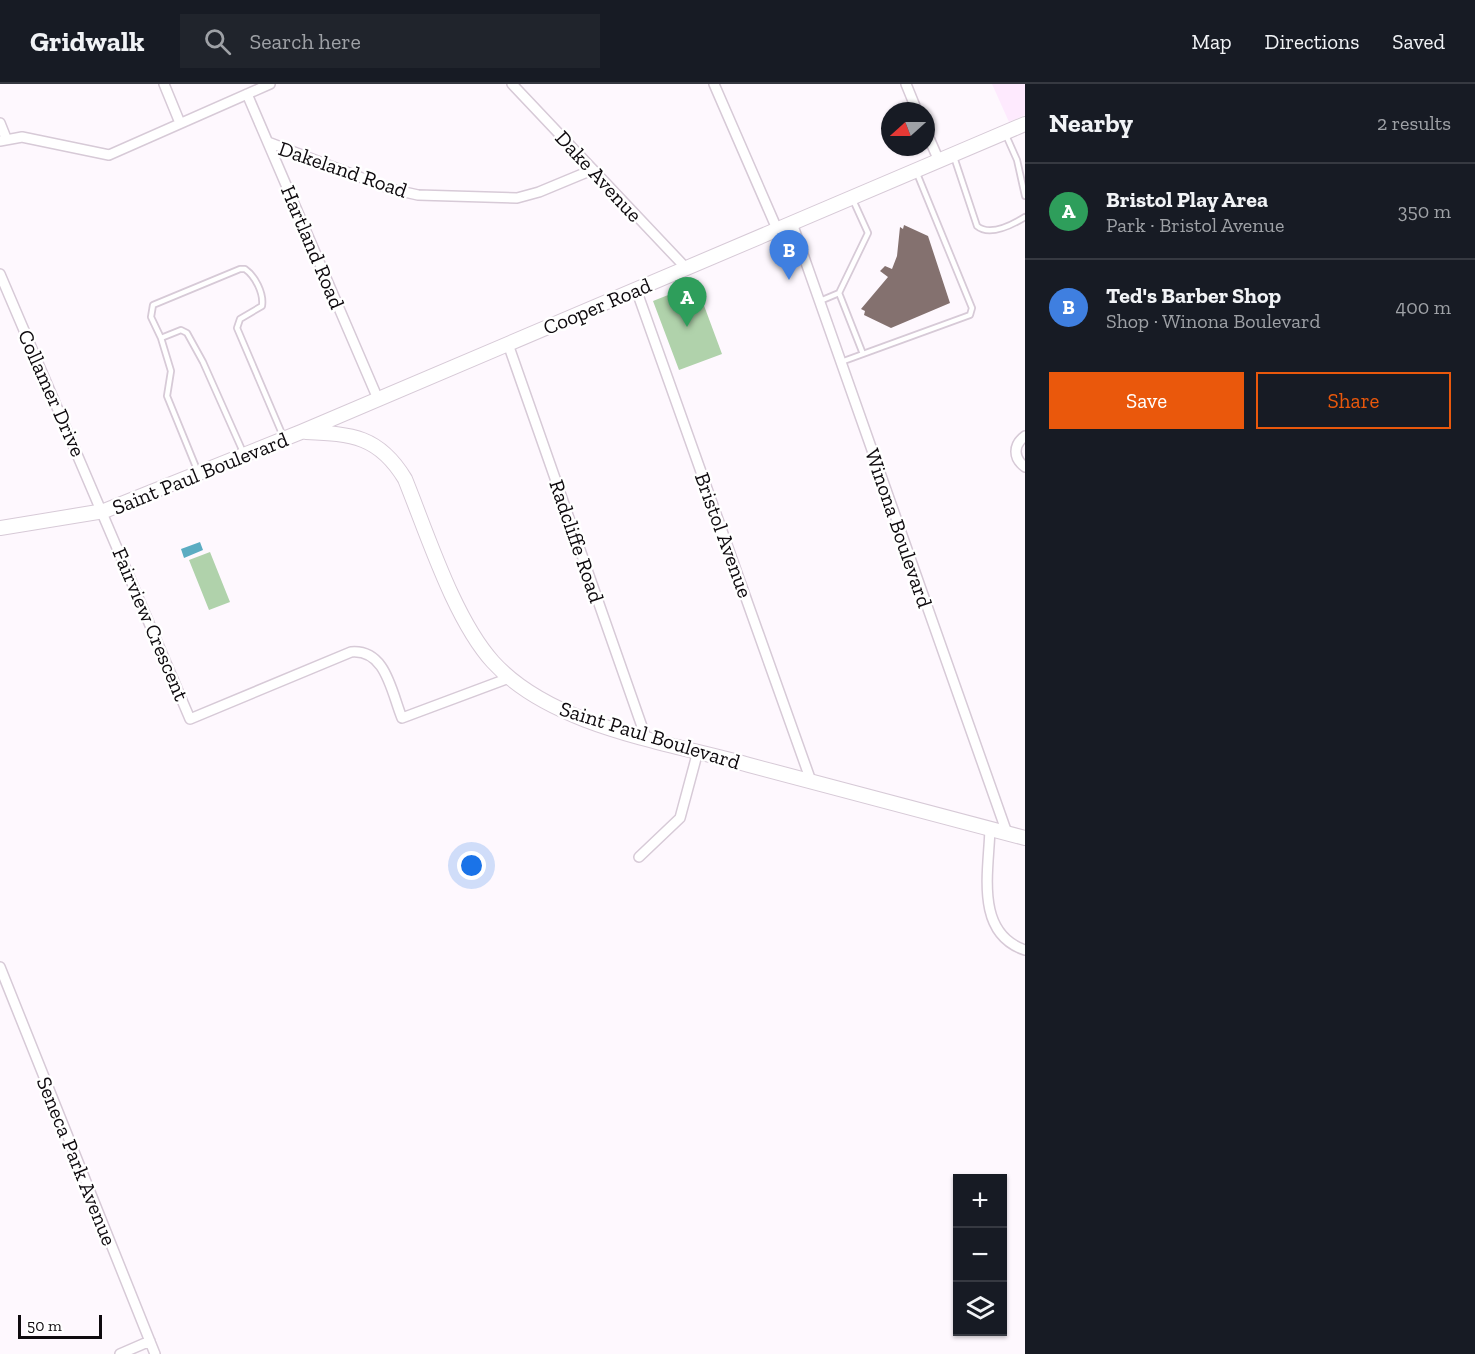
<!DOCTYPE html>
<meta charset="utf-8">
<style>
body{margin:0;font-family:"Zilla Slab",serif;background:#20242c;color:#f1f3f6}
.controls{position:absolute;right:18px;bottom:18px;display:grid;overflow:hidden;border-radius:0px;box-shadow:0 2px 4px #0004}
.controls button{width:54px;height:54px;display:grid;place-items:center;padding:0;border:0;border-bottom:2px solid #363941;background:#171b24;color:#f1f3f6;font:30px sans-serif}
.compass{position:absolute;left:881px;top:18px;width:54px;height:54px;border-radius:50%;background:#171b24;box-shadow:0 2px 4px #0004;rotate:249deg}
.scale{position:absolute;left:18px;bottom:15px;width:84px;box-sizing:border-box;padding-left:6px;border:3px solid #0e0a0e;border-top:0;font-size:16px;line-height:21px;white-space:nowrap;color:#0e0a0e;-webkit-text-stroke:4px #fff;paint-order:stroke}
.you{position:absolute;left:472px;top:782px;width:21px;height:21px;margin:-15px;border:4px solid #fff;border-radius:50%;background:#1a73e8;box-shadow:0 0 0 9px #1a73e833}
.badge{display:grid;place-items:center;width:39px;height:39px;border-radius:50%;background:#ea580c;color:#fff;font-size:20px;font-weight:700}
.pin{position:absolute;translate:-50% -50px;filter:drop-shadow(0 2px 3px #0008)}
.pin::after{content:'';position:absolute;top:32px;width:21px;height:18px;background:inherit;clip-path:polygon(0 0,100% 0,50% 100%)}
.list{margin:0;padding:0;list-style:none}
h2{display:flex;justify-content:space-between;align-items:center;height:78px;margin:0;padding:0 24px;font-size:26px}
h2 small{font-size:20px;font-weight:400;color:#9ea1a6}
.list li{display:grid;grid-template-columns:39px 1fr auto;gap:18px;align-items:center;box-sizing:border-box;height:96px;padding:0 24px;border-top:2px solid #363941}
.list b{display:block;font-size:22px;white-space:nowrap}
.list p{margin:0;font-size:20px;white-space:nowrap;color:#9ea1a6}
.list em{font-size:20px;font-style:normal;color:#9ea1a6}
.actions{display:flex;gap:12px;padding:18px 24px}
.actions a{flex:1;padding:14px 0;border:2px solid #ea580c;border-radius:0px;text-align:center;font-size:21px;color:#ea580c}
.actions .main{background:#ea580c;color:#fff}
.icon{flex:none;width:33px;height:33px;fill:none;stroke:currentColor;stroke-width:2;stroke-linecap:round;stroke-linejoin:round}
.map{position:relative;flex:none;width:1025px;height:1270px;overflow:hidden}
header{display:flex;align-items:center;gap:36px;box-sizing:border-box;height:84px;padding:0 30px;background:#171b24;border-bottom:2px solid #363941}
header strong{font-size:28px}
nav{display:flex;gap:33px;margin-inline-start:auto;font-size:21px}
.search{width:420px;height:54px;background:#20242c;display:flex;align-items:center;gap:15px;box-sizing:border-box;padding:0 21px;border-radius:0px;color:#9ea1a6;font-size:22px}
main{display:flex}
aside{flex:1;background:#171b24}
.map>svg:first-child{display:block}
</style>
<header>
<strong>Gridwalk</strong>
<div class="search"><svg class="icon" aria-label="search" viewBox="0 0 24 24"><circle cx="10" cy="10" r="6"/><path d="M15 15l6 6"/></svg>Search here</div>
<nav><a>Map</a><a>Directions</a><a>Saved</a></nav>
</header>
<main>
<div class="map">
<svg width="1025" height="1270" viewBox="0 0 1025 1270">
<rect width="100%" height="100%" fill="#fef8fe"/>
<!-- built -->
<path fill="#feeafe" d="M992 0H1025V31L1009 38Z"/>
<!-- green -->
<path fill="#b0d2ab" d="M696 200 722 270 679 286 653 217Z
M210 468 230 518 209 526 189 476Z"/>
<!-- water -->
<path fill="#5bacc2" d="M200 458 203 466 184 474 181 465Z"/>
<!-- building -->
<path fill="#84716f" d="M904 141 928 152 950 219 891 244 864 231 865 227 861 225 888 193 880 187 885 182 892 185 897 172 900 143 903 145Z"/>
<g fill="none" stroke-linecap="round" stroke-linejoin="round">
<!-- lane casing -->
<g stroke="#d7cad7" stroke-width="8">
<path id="lane" d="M1005 49 1017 76 1025 112
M954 73 977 142C990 153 1012 141 1025 133
M853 116 868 149 839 209 863 270
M820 217 839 209
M161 254 151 233 153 221 240 185H245C255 192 264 209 262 222L240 235 237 244 283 352
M841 278 970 231 972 224 916 87
M198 388 167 312 171 287 161 254 181 246 187 249 203 278 243 368"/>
</g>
<!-- street casing -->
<g stroke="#d7cad7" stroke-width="12">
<path id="street" d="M164 0 180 39
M512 0 686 184
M714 0 777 145
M906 0 917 27
M247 10 378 315
M0 39 6 54
M926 47 939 77
M0 57 22 53 109 71 270 0
M268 58 391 105 418 111 517 114 539 108 592 86
M792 139 1007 749
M0 190 190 635 351 568C386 565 391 607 402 634L509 594
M636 205 811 697
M508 260 646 654
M1025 352C1013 361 1013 374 1025 383
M990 744C989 786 974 849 1025 866
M639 773 680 734 698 667
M0 883 155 1270
M120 1270 150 1257"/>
</g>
<!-- secondary casing -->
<g stroke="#d7cad7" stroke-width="16">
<path id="secondary" d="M306 348C352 350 379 352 405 395 427 449 454 535 493 578 552 643 667 658 749 681 841 705 933 729 1025 754
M0 444 104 427 301 348 1025 40"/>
</g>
<!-- lane -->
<use href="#lane" stroke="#fff" stroke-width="4.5"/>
<!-- street -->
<use href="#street" stroke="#fff" stroke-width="9"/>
<!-- secondary -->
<use href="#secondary" stroke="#fff" stroke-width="14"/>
</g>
<g text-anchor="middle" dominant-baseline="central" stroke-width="5" stroke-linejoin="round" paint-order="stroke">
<!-- street labels -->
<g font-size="21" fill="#0e0a0e" stroke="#fff">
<text transform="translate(343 85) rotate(19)">Dakeland Road</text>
<text transform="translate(599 92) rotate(47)">Dake Avenue</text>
<text transform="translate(313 163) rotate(67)">Hartland Road</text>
<text transform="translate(597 222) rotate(-23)">Cooper Road</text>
<text transform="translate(52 309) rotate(66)">Collamer Drive</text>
<text transform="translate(200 389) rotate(-22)">Saint Paul Boulevard</text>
<text transform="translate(899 444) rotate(71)">Winona Boulevard</text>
<text transform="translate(724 451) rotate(70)">Bristol Avenue</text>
<text transform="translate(577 457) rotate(71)">Radcliffe Road</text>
<text transform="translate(151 540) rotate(67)">Fairview Crescent</text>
<text transform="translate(650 651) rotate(17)">Saint Paul Boulevard</text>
<text transform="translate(77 1077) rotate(68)">Seneca Park Avenue</text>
</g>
</g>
</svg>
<div class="controls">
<button>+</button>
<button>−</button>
<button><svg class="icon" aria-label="layers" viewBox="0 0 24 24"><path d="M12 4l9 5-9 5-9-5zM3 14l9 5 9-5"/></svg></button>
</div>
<svg class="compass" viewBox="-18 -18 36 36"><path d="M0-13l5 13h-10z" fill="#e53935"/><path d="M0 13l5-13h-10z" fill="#9ea1a6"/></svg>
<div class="scale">50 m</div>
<div class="you"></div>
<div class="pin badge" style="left:687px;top:243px;background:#2e9e5b">A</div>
<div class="pin badge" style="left:789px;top:196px;background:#3f7fe0">B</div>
</div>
<aside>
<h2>Nearby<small>2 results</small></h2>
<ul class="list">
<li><span class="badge" style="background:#2e9e5b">A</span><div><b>Bristol Play Area</b><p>Park · Bristol Avenue</p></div><em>350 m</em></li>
<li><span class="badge" style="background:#3f7fe0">B</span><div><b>Ted's Barber Shop</b><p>Shop · Winona Boulevard</p></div><em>400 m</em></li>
</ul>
<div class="actions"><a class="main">Save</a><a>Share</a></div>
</aside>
</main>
